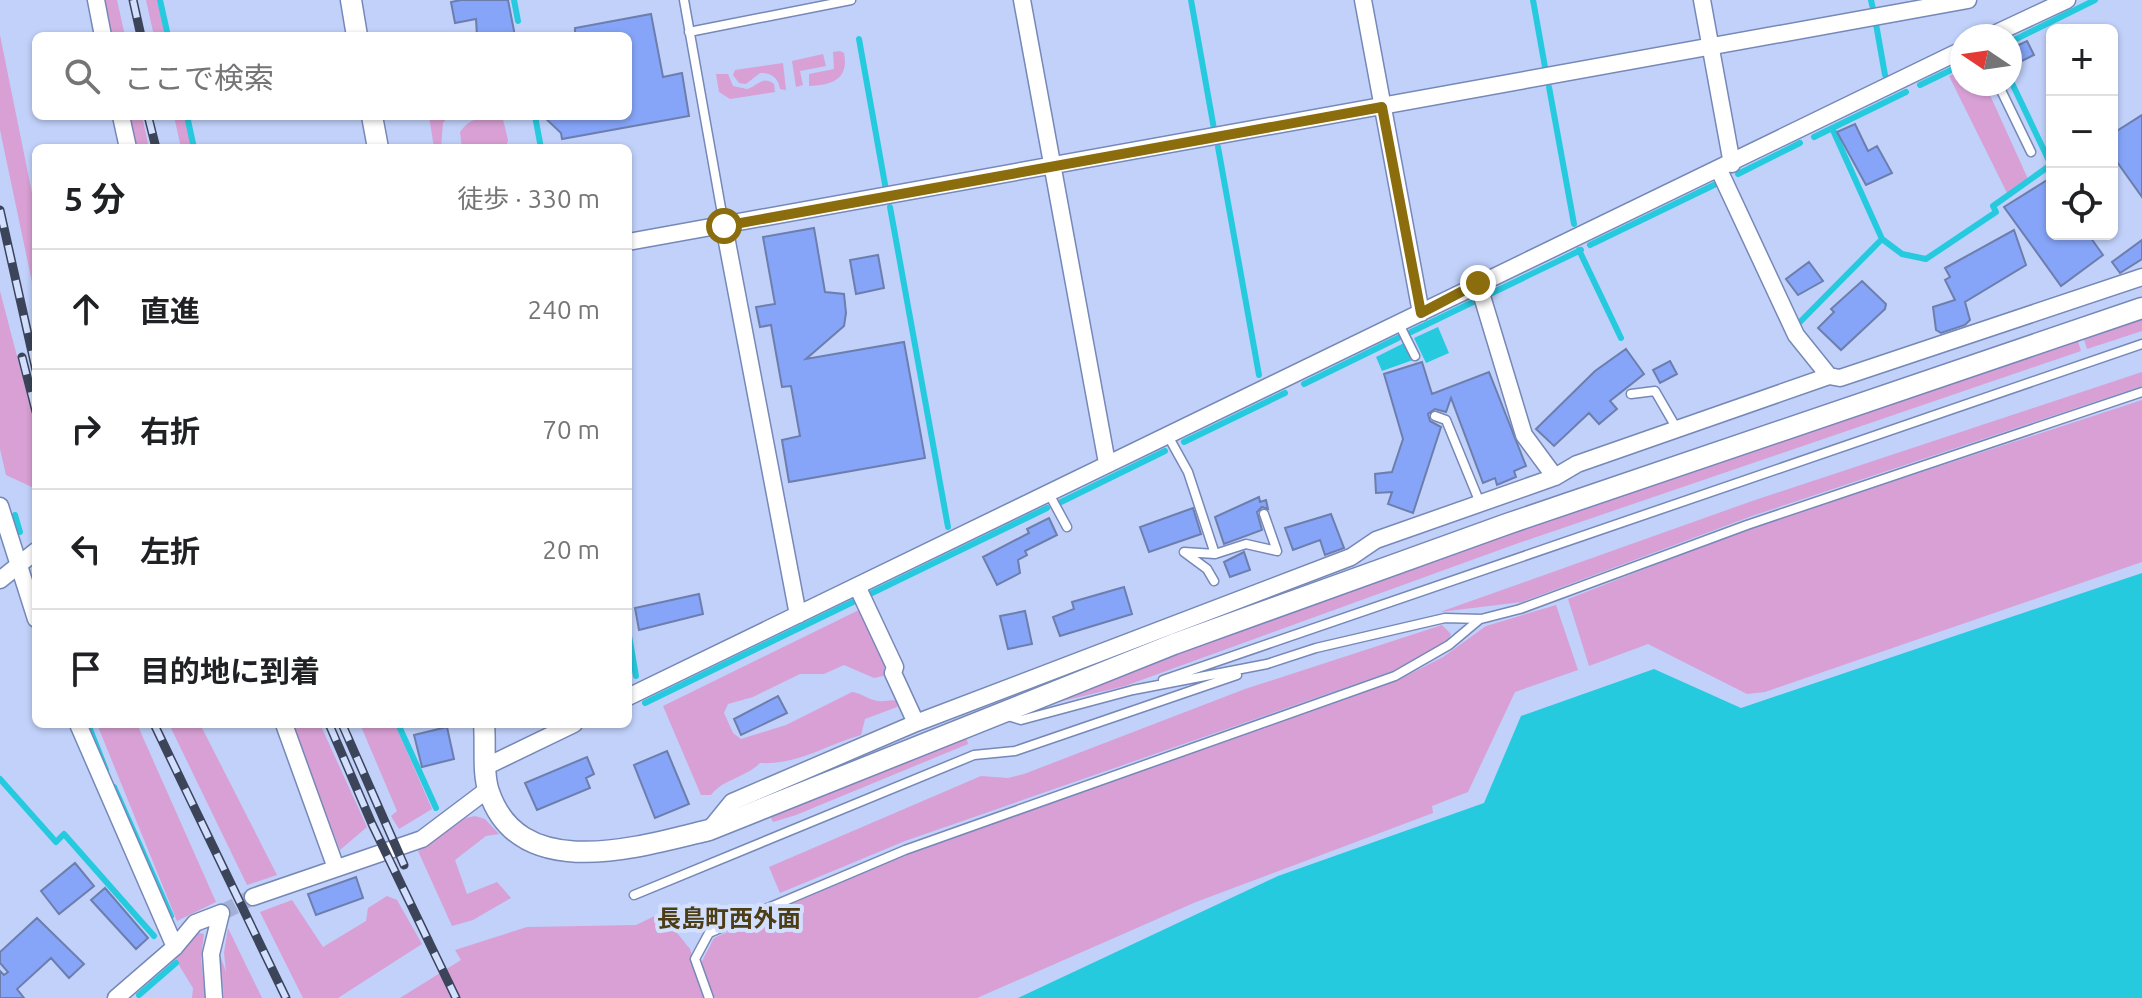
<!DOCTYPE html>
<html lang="ja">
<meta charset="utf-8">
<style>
body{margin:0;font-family:Ubuntu,"Noto Sans JP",sans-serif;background:#f6f6f6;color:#202124}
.controls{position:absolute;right:24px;top:24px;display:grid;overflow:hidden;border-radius:12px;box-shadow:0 2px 6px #0004}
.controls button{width:72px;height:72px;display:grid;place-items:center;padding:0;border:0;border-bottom:2px solid #e0e0e0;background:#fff;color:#202124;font:40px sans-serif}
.compass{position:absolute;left:1950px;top:24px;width:72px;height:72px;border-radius:50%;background:#fff;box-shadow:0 2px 6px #0004;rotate:283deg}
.stop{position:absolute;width:24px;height:24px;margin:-18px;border:6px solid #8b6d0e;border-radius:50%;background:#fff}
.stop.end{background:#8b6d0e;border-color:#fff;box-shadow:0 2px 8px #0008}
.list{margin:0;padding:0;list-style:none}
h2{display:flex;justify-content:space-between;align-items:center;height:104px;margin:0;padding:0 32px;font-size:34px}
h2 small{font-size:26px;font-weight:400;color:#757577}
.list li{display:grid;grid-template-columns:52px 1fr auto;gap:24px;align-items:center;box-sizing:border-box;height:120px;padding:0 32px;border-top:2px solid #e0e0e0}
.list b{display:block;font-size:30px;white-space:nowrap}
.list em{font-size:26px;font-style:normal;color:#757577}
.icon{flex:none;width:44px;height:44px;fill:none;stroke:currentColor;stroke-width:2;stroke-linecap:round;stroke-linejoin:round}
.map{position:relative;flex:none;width:2142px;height:998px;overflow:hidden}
.search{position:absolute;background:#fff;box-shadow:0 2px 6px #0004;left:32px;top:32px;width:600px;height:88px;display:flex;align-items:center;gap:20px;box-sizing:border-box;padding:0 28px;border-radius:12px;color:#757577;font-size:30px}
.panel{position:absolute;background:#fff;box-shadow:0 2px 6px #0004;left:32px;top:144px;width:600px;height:584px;border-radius:12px}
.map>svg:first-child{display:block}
</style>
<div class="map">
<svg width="2142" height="998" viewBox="0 0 2142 998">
<rect width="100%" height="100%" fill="#c1d1fa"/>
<!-- green -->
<path fill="#d8a0d5" d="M100 0H117L125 36H108Z
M146 0H157L166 36H154Z
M0 35 36 213V301L0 130Z
M840 51 844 53C849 79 833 85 809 86V74L834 69 833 52Z
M823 54 826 66 800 71 803 85 796 87 792 61Z
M783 63 786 90 780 89C778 77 771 73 760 73L746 84 739 83 733 75 735 70Z
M1962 70V84H1985L2028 179 2008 195 1949 76Z
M716 74H728L733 86 747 89C758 86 762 75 774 84L775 92 730 99 719 92Z
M126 116H142L149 148H133Z
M174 116H185L193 148H181Z
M449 116 443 123 441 148H434L429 116Z
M488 116 503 119 508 140 506 147 462 148 460 132C469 120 475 119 488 116Z
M0 291 36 429V489L6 475 0 449Z
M2142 317V331L2087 349 2083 336Z
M2077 338 2081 351 1513 545 1125 686 1038 707C1378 570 1730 458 2077 338Z
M2142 372V386L1752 516 1522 602 1440 612 1755 500Z
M2142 400V562L1765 692 1747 694 1648 644 1589 666 1568 599 1744 530Z
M1556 605 1578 670 1515 692 1468 792 1432 806 1433 813 1196 902 977 998H715L700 965 714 938 906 854 1396 681 1443 657 1486 626Z
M861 609 888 665 884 668 887 675 874 678 844 665 824 674H800L753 697 728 704 724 713 733 733 741 739 786 725 852 692C862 693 868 700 878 701 886 702 890 699 898 701L897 707 865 719 861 735C825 745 799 765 760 763 745 778 723 779 711 795H701L663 706Z
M1442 625 1451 634 1447 642 1393 671 905 841 780 893 769 867 981 776 1008 778 1024 774 1245 689Z
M97 724H137L216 902 177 921Z
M169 724H200L277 875 247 885Z
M292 724H320L367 827 340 850Z
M360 724H395L432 809 399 829 391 816 397 811Z
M966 736 968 744 796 815 773 822 770 816Z
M475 816 485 819 499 834 486 836 455 860 467 894 497 882 511 898 473 920 452 926 418 851 466 818Z
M387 896 397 900 422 944 338 998H303L260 912 292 900 323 947 366 921 368 908Z
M661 913 690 949 706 998H400L461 960 455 950 527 927 636 925Z
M228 928 262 998H224L220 955 226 972 224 953Z
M199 933 204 934 201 958 205 998H192L193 988 174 957Z"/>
<!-- water -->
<path fill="#26cadf" d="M1438 327 1449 353 1426 363 1414 338Z
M1404 343 1413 360 1382 371 1376 357Z
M2142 573V998H1018L1278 876 1484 803 1521 716 1654 669 1741 708Z"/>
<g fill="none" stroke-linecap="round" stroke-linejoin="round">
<!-- stream -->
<path stroke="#26cadf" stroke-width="6" d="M160 0 168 36
M514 0 518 21
M1191 0 1214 129
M1533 0 1545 67
M1871 0 1873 9
M1876 24 1885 75
M859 39 886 190
M2010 42 2095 0
M2010 79 2051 165
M1920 85 1951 70
M1549 87 1574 224
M187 116 194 148
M535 116 541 148
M1814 137 1906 92
M1218 147 1259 375
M1738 174 1800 143
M890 207 948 527
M1882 239 1902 254 1926 259 1996 212 1993 206 2052 164
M1590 245 1716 184
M1579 250 1621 338
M1492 293 1581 250
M1799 323 1882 239 1832 128
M1411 332 1475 301
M1304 384 1398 338
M1184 442 1285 393
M1061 502 1165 451
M15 515 20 532
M35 578 36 581
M870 594 1047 508
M628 630 636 676
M645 703 855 601
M88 724 106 770
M398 724 436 808
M0 779 56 842 64 834 154 936
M114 787 171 916
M139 995 176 963"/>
</g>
<!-- building -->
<path fill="#86a5f8" stroke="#6c7ead" stroke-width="2" d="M461 0H508L515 36H477L476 19 455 23 451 2Z
M651 14 663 77 682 73 689 116 562 139 561 133 543 116H628V36H575V28Z
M2027 41 2034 55 2010 67V49Z
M2142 115V197L2112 155V134Z
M1855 124 1868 151 1877 146 1892 173 1866 185 1837 132Z
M2052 177V234H2088L2103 255 2061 286 2004 207Z
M814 228 825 292 844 294 846 313 844 326 806 359 904 342 925 458 789 482 782 440 800 436 791 386 782 387 771 325 760 327 756 307 775 304 763 237Z
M2014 230 2026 265 1965 302 1970 320 1965 325 1941 333 1936 330 1933 307 1955 300 1945 280 1950 277 1945 268Z
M2142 240V259L2120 273 2112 262Z
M878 255 884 288 856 294 850 260Z
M1809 262 1823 281 1798 295 1786 279Z
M1862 281 1886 304 1885 309 1841 350 1818 328 1834 312 1831 309Z
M1626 349 1644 374 1610 401 1617 409 1599 424 1589 413 1554 446 1536 429 1595 371Z
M1670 361 1677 374 1660 383 1653 370Z
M1422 362 1432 394 1489 372 1526 466 1514 471 1516 477 1497 485 1495 478 1483 483 1451 398 1446 412 1435 409 1428 414 1430 421 1441 427 1413 513 1388 504 1392 492 1376 493 1375 474 1392 472 1403 439 1384 374Z
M1259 497 1260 502 1266 500 1268 509 1262 507 1257 512 1262 530 1224 544 1215 517Z
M1193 508 1201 534 1149 552 1140 527Z
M1331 514 1344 548 1325 555 1320 540 1293 550 1285 528Z
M1049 518 1057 535 1025 551 1027 555 1018 560 1020 573 997 585 983 557 1029 533 1027 529Z
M1244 552 1250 570 1230 577 1224 562Z
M1124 587 1132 614 1060 636 1053 617 1074 609 1072 602Z
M699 594 703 614 639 630 635 608Z
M1025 611 1032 644 1008 649 1000 616Z
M778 696 787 713 741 735 734 719Z
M447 727 454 759 422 767 414 735Z
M667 751 689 804 655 818 634 765Z
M587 757 594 774 586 778 590 788 537 810 525 783Z
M75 863 94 886 59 914 41 891Z
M356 877 363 898 316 915 308 894Z
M105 888 148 938 136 949 91 900Z
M37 918 84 964 69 978 51 958 17 989 24 998H0V971L4 975 8 972 0 963V952Z"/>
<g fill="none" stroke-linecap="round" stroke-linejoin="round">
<!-- minor-tunnel -->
<path stroke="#a3b1d6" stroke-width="16" stroke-dasharray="16 8" stroke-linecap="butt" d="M221 913 253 897"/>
<!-- service casing -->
<g stroke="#7688b7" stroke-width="11">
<path id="service" d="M684 0 724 225
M689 32 851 0
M1998 84 2031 152
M1399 324 1415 356
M1631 394 1655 391 1677 429
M1435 416 1446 420 1480 503
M1168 436 1188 472 1215 554 1246 544 1277 551 1264 514
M1048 492 1067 527
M1214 581 1207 569 1184 552 1215 554
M1163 680 2142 344
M1008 716 1021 720 1133 690 1267 664 1316 648 1445 618 1481 619 1520 609 1747 525 2142 392
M634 895 974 755 1015 751 1237 675
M709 998 695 959 709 933 905 850 1395 676 1449 645 1480 619"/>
</g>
<!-- minor casing -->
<g stroke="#7688b7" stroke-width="19">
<path id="minor" d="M96 0 103 36
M1022 0 1107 463
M1363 0 1421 313
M1702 0 1732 164
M1990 36 2067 0
M121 116 128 148
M1719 170 1796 335 1829 376
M724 226 798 615
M628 242 1968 0
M1478 283 1524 435 1555 477
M0 506 36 619
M0 580 36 551
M857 586 895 667 893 673 916 723
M628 697 1962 50
M78 724 175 947
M284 724 336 868
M487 766 574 724
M710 829 732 802 916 723 1351 557 1376 540 1555 477 1577 464 1829 376 1840 378 2142 277
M253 897 422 839 487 790
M116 998 175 947 195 923 221 913
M214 998 211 954 221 913"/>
</g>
<!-- tertiary casing -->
<g stroke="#7688b7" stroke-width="23">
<path id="tertiary" d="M351 0 357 36
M372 116 378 148
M484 724C486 745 482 773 489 792 520 884 639 847 709 830L1174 644 1507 524 2142 308"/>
</g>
<!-- service -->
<use href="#service" stroke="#fff" stroke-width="8"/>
<!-- minor -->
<use href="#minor" stroke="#fff" stroke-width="16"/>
<!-- tertiary -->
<use href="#tertiary" stroke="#fff" stroke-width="20"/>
<!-- rail casing -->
<g stroke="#3c445a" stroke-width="9">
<path id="rail" d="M133 0 141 36
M148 116 156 148
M0 210 36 370
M22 357 36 412
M154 724 286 998
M329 724 372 824 456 998
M342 724 404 865"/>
</g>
<!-- rail -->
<use href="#rail" stroke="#d2dffe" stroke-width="6" stroke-dasharray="18" stroke-linecap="butt"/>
</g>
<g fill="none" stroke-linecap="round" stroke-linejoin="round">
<!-- route -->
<path stroke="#8b6d0e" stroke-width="10" d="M724 226 1382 107 1421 313 1478 283"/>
</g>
<g text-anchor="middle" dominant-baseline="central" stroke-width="8" stroke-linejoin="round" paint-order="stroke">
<!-- quarter labels -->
<g font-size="24" font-weight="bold" fill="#4c3d15" stroke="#d2dffe">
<text x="729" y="918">長島町西外面</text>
</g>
</g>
</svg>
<div class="controls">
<button>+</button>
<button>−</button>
<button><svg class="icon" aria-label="locate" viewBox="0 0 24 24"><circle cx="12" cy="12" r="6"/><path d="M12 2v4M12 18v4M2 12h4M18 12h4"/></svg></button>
</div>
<svg class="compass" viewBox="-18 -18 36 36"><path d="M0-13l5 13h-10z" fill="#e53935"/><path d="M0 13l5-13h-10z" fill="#757577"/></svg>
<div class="stop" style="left:724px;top:226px"></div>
<div class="stop end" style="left:1478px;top:283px"></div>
<div class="search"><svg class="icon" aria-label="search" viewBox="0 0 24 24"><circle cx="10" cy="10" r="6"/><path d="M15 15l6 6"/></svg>ここで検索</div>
<section class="panel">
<h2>5 分<small>徒歩 · 330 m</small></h2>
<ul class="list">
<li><svg class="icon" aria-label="ahead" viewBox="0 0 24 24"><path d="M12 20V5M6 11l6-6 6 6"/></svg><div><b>直進</b></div><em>240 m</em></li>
<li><svg class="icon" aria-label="right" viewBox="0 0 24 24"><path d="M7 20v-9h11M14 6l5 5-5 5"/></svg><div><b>右折</b></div><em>70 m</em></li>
<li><svg class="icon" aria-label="left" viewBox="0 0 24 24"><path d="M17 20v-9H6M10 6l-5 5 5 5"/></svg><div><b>左折</b></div><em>20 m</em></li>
<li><svg class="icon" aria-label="arrive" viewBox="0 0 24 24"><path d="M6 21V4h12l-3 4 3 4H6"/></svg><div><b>目的地に到着</b></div></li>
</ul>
</section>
</div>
